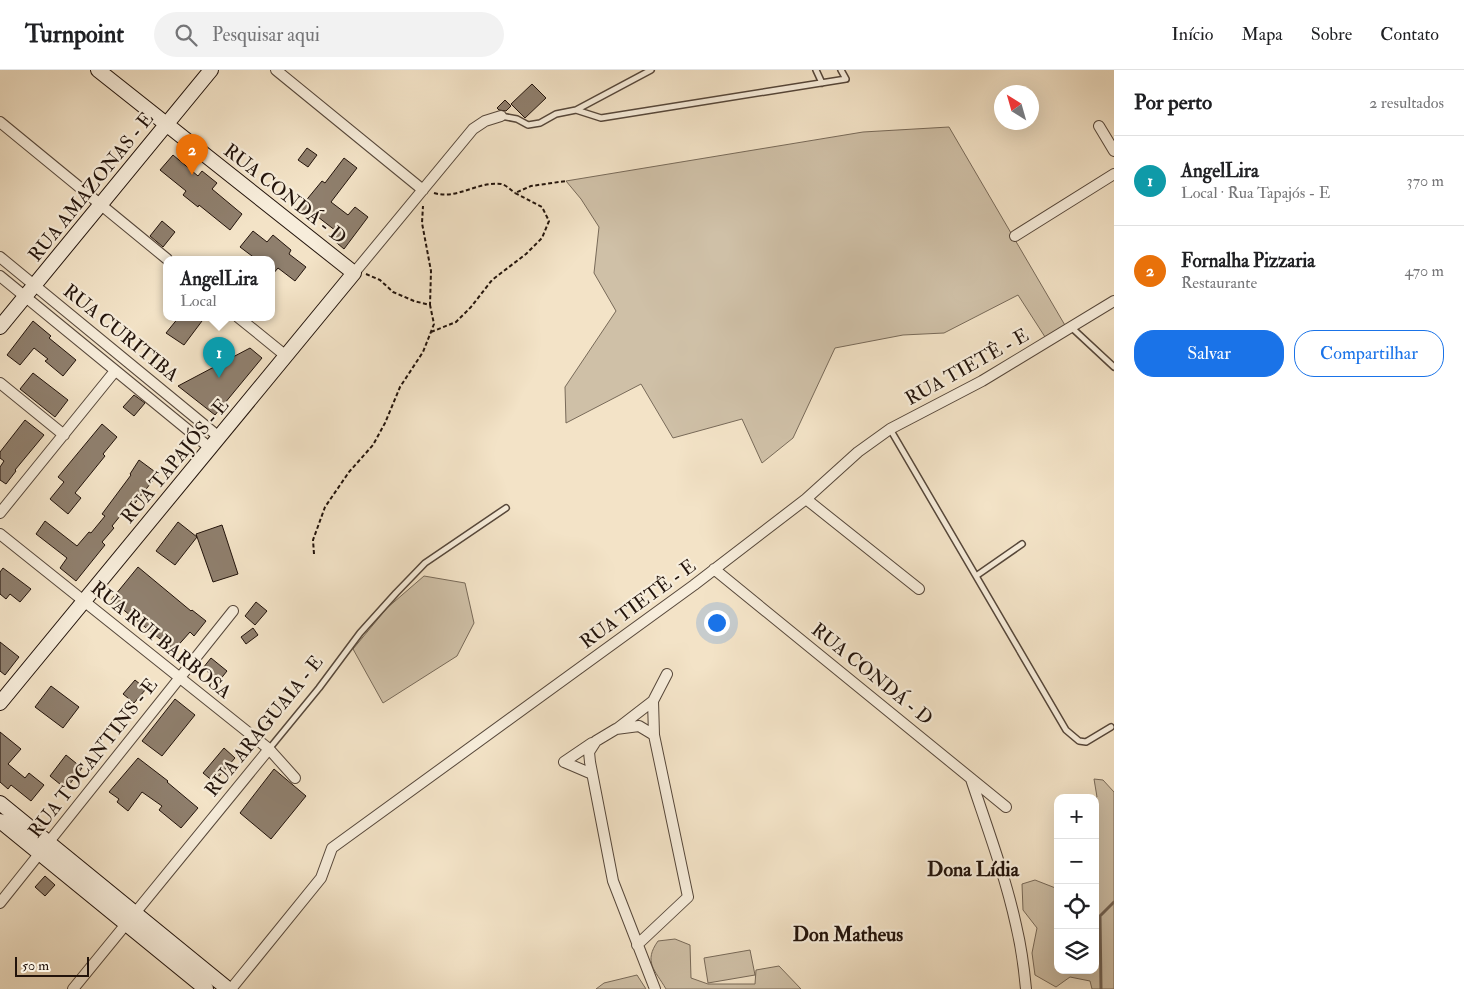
<!DOCTYPE html>
<html lang="pt">
<meta charset="utf-8">
<style>
body{margin:0;font-family:"IM FELL Double Pica",serif;background:#f2f2f2;color:#202124}
.controls{position:absolute;right:15px;bottom:15px;display:grid;overflow:hidden;border-radius:10px;box-shadow:0 5px 20px #0002}
.controls button{width:45px;height:45px;display:grid;place-items:center;padding:0;border:0;border-bottom:1px solid #e0e0e0;background:#fff;color:#202124;font:25px sans-serif}
.compass{position:absolute;left:994px;top:15px;width:45px;height:45px;border-radius:50%;background:#fff;box-shadow:0 5px 20px #0002;rotate:323deg}
.scale{position:absolute;left:15px;bottom:12px;width:74px;box-sizing:border-box;padding-left:5px;border:2px solid #22130b;border-top:0;font-size:14px;line-height:18px;white-space:nowrap;color:#22130b;-webkit-text-stroke:4px #f7eddb;paint-order:stroke}
.you{position:absolute;left:716px;top:552px;width:18px;height:18px;margin:-12px;border:4px solid #fff;border-radius:50%;background:#1a73e8;box-shadow:0 0 0 8px #1a73e833}
.badge{display:grid;place-items:center;width:32px;height:32px;border-radius:50%;background:#1a73e8;color:#fff;font-size:16px;font-weight:700}
.pin{position:absolute;translate:-50% -41px;filter:drop-shadow(0 1px 2px #0008)}
.pin::after{content:'';position:absolute;top:26px;width:18px;height:15px;background:inherit;clip-path:polygon(0 0,100% 0,50% 100%)}
.popup{position:absolute;left:163px;top:186px;width:112px;height:65px;box-sizing:border-box;display:grid;place-content:center;border-radius:10px;background:#fff;filter:drop-shadow(0 1px 4px #0005);font-size:16px;white-space:nowrap;color:#757577}
.popup b{font-size:19px;color:#202124}
.popup::after{content:'';position:absolute;left:50%;top:100%;margin-left:-10px;border:10px solid transparent;border-top-color:#fff}
.list{margin:0;padding:0;list-style:none}
h2{display:flex;justify-content:space-between;align-items:center;height:65px;margin:0;padding:0 20px;font-size:21px}
h2 small{font-size:16px;font-weight:400;color:#757577}
.list li{display:grid;grid-template-columns:32px 1fr auto;gap:15px;align-items:center;box-sizing:border-box;height:90px;padding:0 20px;border-top:1px solid #e0e0e0}
.list b{display:block;font-size:19px;white-space:nowrap}
.list p{margin:0;font-size:16px;white-space:nowrap;color:#757577}
.list em{font-size:16px;font-style:normal;color:#757577}
.actions{display:flex;gap:10px;padding:15px 20px}
.actions a{flex:1;padding:11px 0;border:1px solid #1a73e8;border-radius:20px;text-align:center;font-size:18px;color:#1a73e8}
.actions .main{background:#1a73e8;color:#fff}
.icon{flex:none;width:28px;height:28px;fill:none;stroke:currentColor;stroke-width:2;stroke-linecap:round;stroke-linejoin:round}
.map{position:relative;flex:none;width:1114px;height:919px;overflow:hidden}
header{display:flex;align-items:center;gap:30px;box-sizing:border-box;height:70px;padding:0 25px;background:#fff;border-bottom:1px solid #e0e0e0}
header strong{font-size:24px}
nav{display:flex;gap:28px;margin-inline-start:auto;font-size:18px}
.search{width:350px;height:45px;background:#f2f2f2;display:flex;align-items:center;gap:12px;box-sizing:border-box;padding:0 18px;border-radius:28px;color:#757577;font-size:19px}
main{display:flex}
aside{flex:1;background:#fff}
.map>svg:first-child{display:block}
</style>
<header>
<strong>Turnpoint</strong>
<div class="search"><svg class="icon" aria-label="search" viewBox="0 0 24 24"><circle cx="10" cy="10" r="6"/><path d="M15 15l6 6"/></svg>Pesquisar aqui</div>
<nav><a>Início</a><a>Mapa</a><a>Sobre</a><a>Contato</a></nav>
</header>
<main>
<div class="map">
<svg width="1114" height="919" viewBox="0 0 1114 919">
<rect width="100%" height="100%" fill="#f3e3c7"/>
<filter id="stains"><feTurbulence type="fractalNoise" baseFrequency=".004" numOctaves="4"/><feColorMatrix values="0 0 0 0 .2 0 0 0 0 .09 0 0 0 0 .02 0 0 0 .5 -.17"/></filter>
<radialGradient id="worn" r=".72"><stop offset=".6" stop-color="#630" stop-opacity="0"/><stop offset="1" stop-color="#630" stop-opacity=".3"/></radialGradient>
<!-- green -->
<path fill="#cfc0a7" stroke="#786a59" d="M949 57 1066 257 1047 270 1018 225 944 263 903 265 835 278 793 368 762 393 742 349 673 368 641 314 566 353 565 317 616 241 594 203 599 157 581 129 566 111 863 62Z
M424 506 465 513 474 553 457 586 383 633 353 579 387 538Z
M1094 709 1103 710 1114 722V919H1092L1090 911 1070 907 1056 917 1035 905 1032 883 1037 858 1023 840 1022 814 1035 810 1058 819V900H1095V728L1097 727Z
M675 869 690 875 691 908 708 914H755L756 900 779 896 801 919H666C655 900 643 892 658 871Z
M750 880 755 905 708 913 704 888Z
M637 905 646 919H596L604 913Z"/>
<g fill="none" stroke-linecap="round" stroke-linejoin="round">
<!-- stream -->
<path stroke="#756555" stroke-width="3" d="M1101 919 1100 846 1114 832"/>
</g>
<!-- building -->
<path fill="#8f7f6d" stroke="#22130b" d="M532 14 546 28 525 48 511 34Z
M505 30 511 36 506 41 499 40 497 38Z
M307 78 317 85 308 97 298 90Z
M173 85 198 106 202 101 217 113 212 119 242 144 230 160 199 135 198 137 183 125 186 121 160 100Z
M344 88 357 98 331 132 348 145 355 137 368 147 344 179 331 168 336 161 318 147 315 152 299 139 322 111 325 113Z
M162 151 175 162 163 177 150 166Z
M253 161 267 172 273 165 291 180 289 184 306 197 295 211 278 198 272 205V189H256L240 177Z
M179 247H205L184 275 166 263Z
M33 251 51 266 49 268 76 290 63 306 45 291 48 289 34 278 20 295 7 285Z
M250 278 262 288 215 345 178 316Z
M33 303 68 330 55 347 20 319Z
M134 325 145 333 134 346 123 337Z
M25 350 44 365 15 400 16 401 6 414 0 410V397L4 391 0 388V382Z
M102 354 117 367 103 384 105 386 75 423 81 428 68 444 50 429 64 412 58 407Z
M139 390 158 404 132 437 129 435 112 456 114 458 102 472 105 475 76 511 60 498 67 488 36 464 45 451 77 476 89 462 91 463 105 446 102 444 131 405 130 404Z
M178 452 197 467 175 495 156 481Z
M222 455 238 504 213 512 196 464Z
M138 497 191 541 192 540 206 551 194 566 190 562 174 580 111 530Z
M3 498 31 519 20 532 10 524 6 529 0 524V502Z
M256 532 267 541 255 555 245 546Z
M253 558 258 565 246 574 241 567Z
M0 572 19 587 5 605 0 601Z
M211 588 227 601 219 611 203 598Z
M135 610 146 619 134 633 123 624Z
M51 616 79 637 63 658 35 637Z
M175 629 195 645 162 686 142 671Z
M0 662 21 679 8 694 25 708 29 703 44 715 31 731 11 715 8 719 0 712Z
M224 678 235 688 214 712 203 703Z
M66 685 82 698 66 719 50 706Z
M138 688 168 711 167 712 198 738 181 758 159 740 162 736 142 722 128 741 117 732 119 729 109 722Z
M274 699 306 726 271 769 240 743Z
M45 806 55 815 45 826 35 817Z"/>
<g fill="none" stroke-linecap="round" stroke-linejoin="round">
<!-- lane casing -->
<g stroke="#56473a" stroke-width="8">
<path id="lane" d="M816 0 822 13
M576 40 601 48 846 9 841 0
M501 46 517 49 528 55 540 53 556 44 576 40 651 0
M1071 257 1114 297
M890 359 1066 660 1079 671 1086 672 1111 657
M976 506 1022 474
M269 679 319 618 360 563 396 523 425 493 506 438"/>
</g>
<!-- street casing -->
<g stroke="#56473a" stroke-width="12">
<path id="street" d="M276 0 423 120
M0 52 167 189
M1099 56 1114 81
M1015 166 1114 104
M0 187 219 367
M354 203 473 59 485 51 501 46
M0 206 210 378
M238 247 286 286
M0 313 64 365
M806 429 919 519
M0 443 115 301
M0 464 269 679 295 708
M714 499 1006 737
M618 658 653 631
M654 665 639 656 616 659 596 671 589 682 590 692 613 811 655 919
M564 692 592 673
M564 692 592 704
M971 709C987 757 1005 805 1016 855 1021 876 1024 897 1026 919
M0 833 233 541
M637 875 688 827 654 665 653 631 667 604
M73 919 269 679
M231 919 321 808 332 778 694 515 806 429 858 382 890 359 982 311 1114 231"/>
</g>
<!-- secondary casing -->
<g stroke="#22130b" stroke-width="16">
<path id="secondary" d="M0 257 211 0
M0 633 354 203 98 0
M0 733 228 919
M0 751 206 919"/>
</g>
<!-- path -->
<path stroke="#22130b" stroke-width="2" stroke-dasharray="4 2.5" stroke-linecap="butt" d="M434 123C457 130 478 111 501 114 506 115 511 120 515 123
M366 204 380 210 393 222 414 231 430 235 431 201 422 153 423 136
M431 262 456 252 471 237 492 210 526 184 542 168 549 151 542 137 515 123 531 116 566 111
M314 484 313 470 325 437 349 402 373 375 385 353 400 317 423 282 434 254 430 235"/>
<!-- lane -->
<use href="#lane" stroke="#f7eddb" stroke-width="5"/>
<!-- street -->
<use href="#street" stroke="#f7eddb" stroke-width="10"/>
<!-- secondary -->
<use href="#secondary" stroke="#f7eddb" stroke-width="14"/>
</g>
<g text-anchor="middle" dominant-baseline="central" stroke-width="4.5" stroke-linejoin="round" paint-order="stroke">
<!-- street labels -->
<g font-size="19" fill="#22130b" stroke="#f7eddb">
<text transform="translate(91 117) rotate(-51)">RUA AMAZONAS - E</text>
<text transform="translate(285 124) rotate(38)">RUA CONDÁ - D</text>
<text transform="translate(121 263) rotate(39)">RUA CURITIBA</text>
<text transform="translate(967 297) rotate(-29)">RUA TIETÊ - E</text>
<text transform="translate(175 391) rotate(-50)">RUA TAPAJÓS - E</text>
<text transform="translate(638 534) rotate(-36)">RUA TIETÊ - E</text>
<text transform="translate(161 570) rotate(39)">RUA RUI BARBOSA</text>
<text transform="translate(872 604) rotate(39)">RUA CONDÁ - D</text>
<text transform="translate(264 656) rotate(-51)">RUA ARAGUAIA - E</text>
<text transform="translate(93 688) rotate(-52)">RUA TOCANTINS - E</text>
</g>
<!-- neighbourhood labels -->
<g font-size="20" font-weight="bold" fill="#22130b" stroke="#f7eddb">
<text x="973" y="799">Dona Lídia</text>
<text x="848" y="864">Don Matheus</text>
</g>
</g>
<rect width="100%" height="100%" filter="url(#stains)"/>
<rect width="100%" height="100%" fill="url(#worn)"/>
</svg>
<div class="controls">
<button>+</button>
<button>−</button>
<button><svg class="icon" aria-label="locate" viewBox="0 0 24 24"><circle cx="12" cy="12" r="6"/><path d="M12 2v4M12 18v4M2 12h4M18 12h4"/></svg></button>
<button><svg class="icon" aria-label="layers" viewBox="0 0 24 24"><path d="M12 4l9 5-9 5-9-5zM3 14l9 5 9-5"/></svg></button>
</div>
<svg class="compass" viewBox="-18 -18 36 36"><path d="M0-13l5 13h-10z" fill="#e53935"/><path d="M0 13l5-13h-10z" fill="#757577"/></svg>
<div class="scale">50 m</div>
<div class="you"></div>
<div class="pin badge" style="left:219px;top:308px;background:#0f9aa8">1</div>
<div class="popup"><b>AngelLira</b>Local</div>
<div class="pin badge" style="left:192px;top:105px;background:#e8710a">2</div>
</div>
<aside>
<h2>Por perto<small>2 resultados</small></h2>
<ul class="list">
<li><span class="badge" style="background:#0f9aa8">1</span><div><b>AngelLira</b><p>Local · Rua Tapajós - E</p></div><em>370 m</em></li>
<li><span class="badge" style="background:#e8710a">2</span><div><b>Fornalha Pizzaria</b><p>Restaurante</p></div><em>470 m</em></li>
</ul>
<div class="actions"><a class="main">Salvar</a><a>Compartilhar</a></div>
</aside>
</main>
